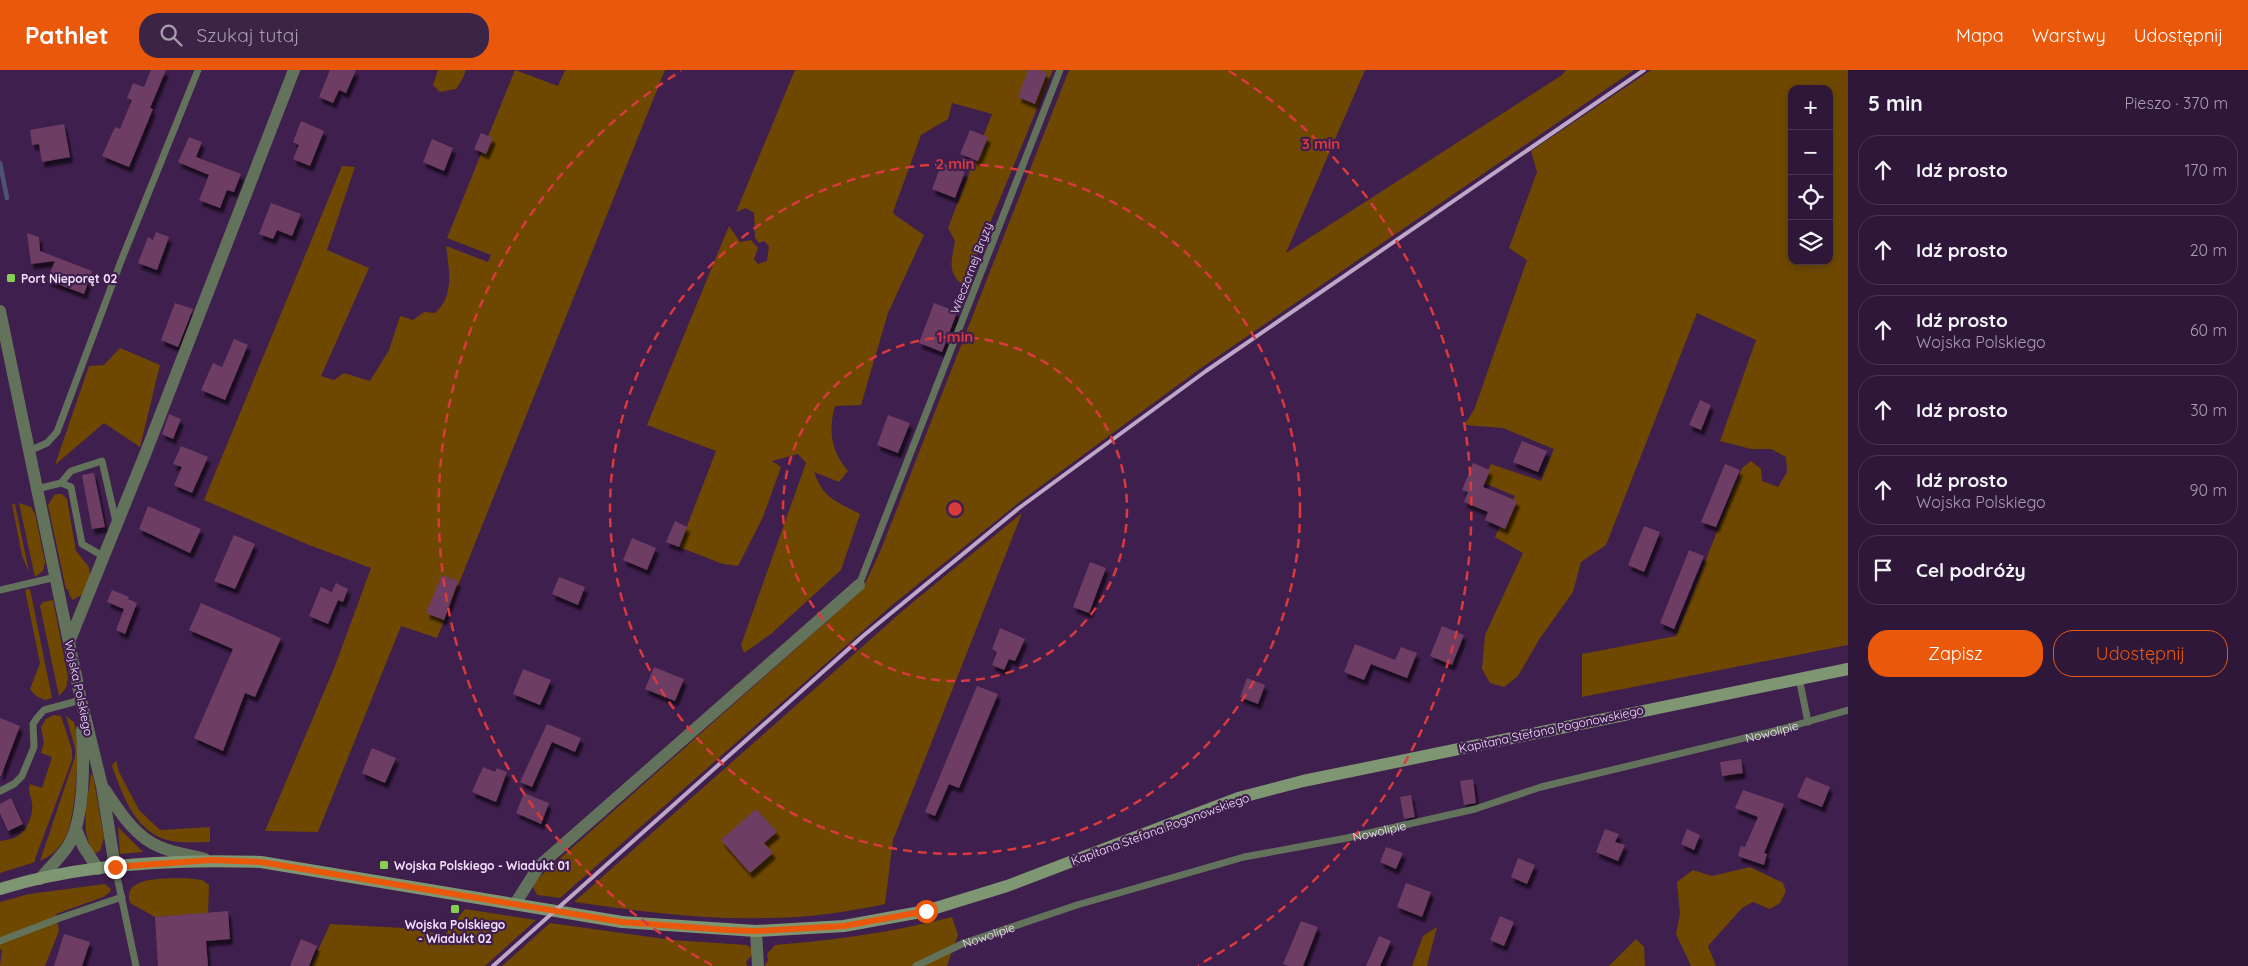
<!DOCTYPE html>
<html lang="pl">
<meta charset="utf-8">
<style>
body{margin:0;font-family:Quicksand,sans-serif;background:#3b2445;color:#f1f3f6}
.controls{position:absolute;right:15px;top:15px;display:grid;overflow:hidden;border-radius:10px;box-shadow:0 2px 8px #0003}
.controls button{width:45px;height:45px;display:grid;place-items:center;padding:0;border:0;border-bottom:1px solid #4a3654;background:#2f173a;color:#f1f3f6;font:25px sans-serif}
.stop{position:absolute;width:15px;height:15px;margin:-11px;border:4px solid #ea580c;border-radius:50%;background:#fff}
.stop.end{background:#ea580c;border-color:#fff;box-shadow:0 1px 5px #0008}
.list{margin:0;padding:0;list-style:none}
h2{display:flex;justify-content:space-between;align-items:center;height:65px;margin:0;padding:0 20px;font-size:21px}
h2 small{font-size:16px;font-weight:400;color:#a79faf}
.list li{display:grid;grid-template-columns:32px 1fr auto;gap:15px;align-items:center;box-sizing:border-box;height:70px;margin:0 10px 10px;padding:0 10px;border:1px solid #4a3654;border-radius:20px}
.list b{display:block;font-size:19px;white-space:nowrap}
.list p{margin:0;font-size:16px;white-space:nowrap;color:#a79faf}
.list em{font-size:16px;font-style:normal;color:#a79faf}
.actions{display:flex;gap:10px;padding:15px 20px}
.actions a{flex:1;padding:11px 0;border:1px solid #ea580c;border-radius:20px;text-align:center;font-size:18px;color:#ea580c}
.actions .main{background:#ea580c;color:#fff}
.icon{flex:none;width:28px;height:28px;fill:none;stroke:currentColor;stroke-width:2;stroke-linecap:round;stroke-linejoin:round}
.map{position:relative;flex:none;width:1848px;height:896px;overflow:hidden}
header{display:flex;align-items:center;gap:30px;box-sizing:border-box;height:70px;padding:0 25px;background:#ea580c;color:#fff}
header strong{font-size:24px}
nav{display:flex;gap:28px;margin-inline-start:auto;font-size:18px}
.search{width:350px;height:45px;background:#3b2445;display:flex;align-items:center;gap:12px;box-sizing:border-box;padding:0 18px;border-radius:20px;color:#a79faf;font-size:19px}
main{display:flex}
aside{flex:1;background:#2f173a}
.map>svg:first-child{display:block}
</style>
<header>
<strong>Pathlet</strong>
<div class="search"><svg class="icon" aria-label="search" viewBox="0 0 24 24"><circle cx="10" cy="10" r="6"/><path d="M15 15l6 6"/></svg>Szukaj tutaj</div>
<nav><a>Mapa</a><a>Warstwy</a><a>Udostępnij</a></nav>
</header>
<main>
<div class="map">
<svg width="1848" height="896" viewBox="0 0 1848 896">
<defs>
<filter id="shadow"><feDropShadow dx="3" dy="5.5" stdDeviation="1" flood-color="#0009"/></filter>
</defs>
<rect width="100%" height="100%" fill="#3f1f4d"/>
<!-- green -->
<path fill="#6e4800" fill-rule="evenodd" d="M438 0H466L463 8 456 19 440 22 433 15Z
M515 0 558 16 565 0H665L437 568 401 556 318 762 265 761 335 596 371 498 309 475 204 430 342 96 355 97 327 180 369 198 321 306 334 310 344 303 370 311 389 280 400 246 413 250 424 242 435 243C455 225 449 200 446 176L488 192 491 185 447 168Z
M795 0H1053L964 216C946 203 952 190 955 171L948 158 992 44 952 33 948 49 921 65 893 142 895 145 924 165 888 243 861 335 835 336C828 360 831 381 848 401L839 412 814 402C824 429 836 431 860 444L841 500 771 564 744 583 741 575 806 393 798 384 772 391 781 397 763 447 738 496 723 494 679 477 716 381 647 355 729 156 740 172 751 170 758 178 754 189 758 194 767 191 769 176 764 171 759 173 755 168 754 143 746 138 736 142Z
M1069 0H1365L1286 183 1562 5 1566 0H1634L1201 298 1022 430 891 536 560 828 537 825 533 817 537 809 862 520 880 482Z
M1651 0H1848V575L1582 627V584L1676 566 1742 398 1751 391 1761 399 1762 411 1778 417 1787 402 1786 387 1771 379H1751L1720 371 1756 270 1697 243 1606 475 1581 492 1573 522 1540 568 1518 606 1504 617 1490 613 1482 599 1485 565 1523 483 1495 467 1515 426 1482 412 1491 394 1541 411 1554 379 1503 358 1464 355 1474 340 1527 190 1509 178 1537 102 1531 81ZM1792 19H1829V191H1792Z
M120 278 160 295 140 377 104 353 55 395 89 296 104 295Z
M55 424H62L67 429 76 481 89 497 90 505 83 524 73 530 70 526 68 519H66L48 435Z
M19 433 31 437 35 444 45 492 43 501 35 507Z
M12 434H15L29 502 22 486Z
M1022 443 893 770 885 834C847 842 807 848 768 848 703 850 638 841 574 832L907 537Z
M30 519 52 628 45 630 36 626 30 619 40 593 25 520Z
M53 530 68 607 66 618 59 626 40 536 43 532Z
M54 645 61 646 72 680V690L35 789V792L0 803V771C5 770 11 770 16 767 26 762 34 745 32 733 31 726 28 722 30 714L42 718 52 687 41 683 44 673 41 657 46 649Z
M66 646 74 652C81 673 76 748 65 768 60 778 51 786 40 791L75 687V678Z
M116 690 119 702 139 740 160 760 210 757V772C196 772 178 774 164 769 133 758 122 723 112 696Z
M91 704 93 705 104 768 100 781 94 784C79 760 88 731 91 704Z
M118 757 143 782 120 784Z
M1750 797 1783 813 1786 821 1780 833 1770 839 1753 832 1742 838 1708 876 1716 896H1691L1676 864 1680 844 1677 812 1693 800 1712 806Z
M185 808 202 810 209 815 208 843 155 847 130 833C121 805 168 809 185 808Z
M105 814 111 819 109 823 103 827 56 844 59 861 45 896H0L2 879 0 880V832L29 824Z
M465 839 536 850 485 896H311L330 854 404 858 445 865Z
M952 847 958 865 947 896H765L768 890 767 884 775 875C835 870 894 862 952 847Z
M550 853 672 870 747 875 753 880 752 885 746 892 747 896H502Z
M1437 857 1427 896H1412L1423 866Z
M1636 869 1644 877 1645 896H1609Z"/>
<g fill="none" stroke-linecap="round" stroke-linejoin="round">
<!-- stream -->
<path stroke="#4b5571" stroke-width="4.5" d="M0 93 7 128"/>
</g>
<!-- building -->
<path fill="#6d3d63" filter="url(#shadow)" d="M151 0H166L150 38 153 39 129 97 102 86 115 57 120 59 132 30 127 28 133 13 144 17Z
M330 0H356L346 23 339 20 333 33 319 27Z
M1028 0H1040L1047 3 1035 34 1018 27Z
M301 51 324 61 310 96 293 89 299 75 293 72Z
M64 54 70 87 42 92 39 74 32 75 30 60Z
M970 60 988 67 978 91 960 84Z
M481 63 493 68 486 84 474 79Z
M189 67 202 72 196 87 241 104 234 122 227 120 220 138 199 130 209 105 178 92Z
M432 69 453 78 444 101 423 92Z
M942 93 965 102 955 128 932 119Z
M271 133 301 144 292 166 277 160 273 169 259 164Z
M156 162 169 167 157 200 138 193 148 167 153 170Z
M27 163 39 167 40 181 92 201 84 224 47 210 55 191 31 194Z
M175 233 193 239 178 277 161 270Z
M934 233 957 242 942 282 919 273Z
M234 269 248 275 225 330 201 320 213 293 222 297Z
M1700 330 1711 335 1701 360 1689 355Z
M169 344 181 349 173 369 162 364Z
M888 345 910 353 898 383 877 375Z
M1522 371 1547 381 1538 402 1513 392Z
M181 376 208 387 192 423 174 415 182 397 173 394Z
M1473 393 1490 400 1483 417 1517 431 1505 459 1485 450 1488 442 1464 432 1468 422 1462 420Z
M1725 394 1740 400 1716 457 1701 452Z
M94 403 105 457 92 459 82 405Z
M148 436 201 459 190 483 139 459Z
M675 451 687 457 679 477 666 472Z
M1644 456 1660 462 1644 502 1628 495Z
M234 465 255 474 235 519 214 511Z
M632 468 656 478 647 500 623 490Z
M1689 480 1704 486 1674 559 1660 553Z
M1090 492 1106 498 1089 543 1073 537Z
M442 505 458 511 444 550 426 543Z
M559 507 585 517 578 535 552 524Z
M336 513 348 519 343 532 338 530 328 554 309 546 321 517 332 522Z
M112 520 129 527 128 529 137 533 125 564 116 560 124 539 107 532Z
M201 533 281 568 255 627 245 623 223 681 194 668 233 579 189 560Z
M1442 556 1464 565 1452 595 1430 586Z
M1000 558 1025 569 1015 591 1009 589 1004 600 992 595 997 582 992 579Z
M1355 574 1395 590 1401 577 1417 583 1407 608 1371 594 1364 610 1344 602Z
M654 597 684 609 675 631 645 619Z
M523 599 551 610 540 635 513 624Z
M1247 608 1265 615 1258 634 1240 627Z
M977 616 998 624 959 718 949 714 935 746 925 742Z
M0 648 20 656 1 706H0Z
M547 654 581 668 575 682 552 672 532 717 520 712Z
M372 678 396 688 385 713 362 703Z
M1741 689 1743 703 1722 706 1720 692Z
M483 697 495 702 497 698 507 702 496 732 472 722Z
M1806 707 1830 717 1822 737 1797 727Z
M1473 709 1476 733 1464 735 1460 711Z
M1743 720 1784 734 1764 783 1767 784 1764 795 1738 786 1741 776 1745 777 1758 747 1735 738Z
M524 723 549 733 541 754 516 743Z
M1411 725 1415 747 1404 749 1400 727Z
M11 728 23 754 8 761 0 743V734Z
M756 739 777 762 764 773 773 783 750 803 721 770Z
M1605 759 1619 764 1615 772 1625 775 1618 791 1596 782Z
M1687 759 1700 765 1694 780 1681 774Z
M1386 777 1403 783 1396 799 1380 792Z
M1518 788 1535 795 1527 814 1511 807Z
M1406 813 1431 822 1422 847 1397 837Z
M228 841 230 869 206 871 208 896H158L155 847Z
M1500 846 1514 852 1504 876 1490 870Z
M1301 851 1318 857 1303 896H1289L1283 894Z
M64 864 90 872 82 896H54Z
M1379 866 1391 871 1380 896H1366Z
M301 869 317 876 309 896H290Z"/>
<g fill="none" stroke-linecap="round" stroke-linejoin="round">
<!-- service -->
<g stroke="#63725b" stroke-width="7">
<path d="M29 381 47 373 57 362 121 191 198 0"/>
<path d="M61 413 71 417 82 474 103 486"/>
<path d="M37 419 61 413 71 401 102 391 116 452"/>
<path d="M859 515 1060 0"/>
<path d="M0 520 56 507"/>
<path d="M1799 608 1808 652"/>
<path d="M0 721 14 714 22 706 34 677 33 654 37 648 44 640 81 630"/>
<path d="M115 797 136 896"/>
<path d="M0 871 60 848 122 827"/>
<path id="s1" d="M916 896 964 873 1077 835 1244 787 1347 768 1475 739 1541 717 1782 659 1848 640"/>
</g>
<!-- minor -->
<path stroke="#63725b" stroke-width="12" d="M69 572 146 382 294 0
M515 834 539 796 859 515
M756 861 758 896"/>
<!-- tertiary -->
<path stroke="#63725b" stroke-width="12" d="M0 241 81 630 102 716 115 797
M105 720C120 742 135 767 160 777 174 783 190 785 205 789
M76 759 83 776 98 799
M40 809C49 798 60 788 68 776 85 749 84 691 82 660"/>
<!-- secondary -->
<path stroke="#7f9672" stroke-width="12" d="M0 819C82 793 176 789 261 792L622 852 756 861 844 856 926 841 1007 816 1238 728 1303 711 1848 599"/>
<!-- rail -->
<path stroke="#bda6c8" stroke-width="4" d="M493 896 863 566 1019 438 1206 301 1644 0"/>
</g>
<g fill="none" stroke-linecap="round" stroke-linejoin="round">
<!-- route -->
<path stroke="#ea580c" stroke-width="6" d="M115 797 211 790 261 792 622 852 727 860 756 861 844 856 926 841"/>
</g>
<!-- distance rings -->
<g fill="none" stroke="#d93a3d" stroke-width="2.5" stroke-dasharray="9 6">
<circle cx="955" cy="439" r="172"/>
<circle cx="955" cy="439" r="345"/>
<path d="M712 895A517 517 0 0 1 681 1M1229 1A517 517 0 0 1 1198 895"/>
</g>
<!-- markers -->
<g fill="#84d04e" stroke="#3f1f4d" stroke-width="2">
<rect x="6" y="203" width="10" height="10" rx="2.5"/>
<rect x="379" y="790" width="10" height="10" rx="2.5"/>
<rect x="450" y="834" width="10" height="10" rx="2.5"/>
</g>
<g text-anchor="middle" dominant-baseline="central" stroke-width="4.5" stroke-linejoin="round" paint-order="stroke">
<!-- street labels -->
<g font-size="12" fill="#f4e1fd" stroke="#3f1f4d">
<text transform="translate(971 198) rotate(-69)">Wieczornej Bryzy</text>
<text transform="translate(79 618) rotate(78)">Wojska Polskiego</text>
<text transform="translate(1551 659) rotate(-12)">Kapitana Stefana Pogonowskiego</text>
<text stroke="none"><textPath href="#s1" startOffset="889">Nowolipie</textPath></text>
<text transform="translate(1160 759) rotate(-20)">Kapitana Stefana Pogonowskiego</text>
<text stroke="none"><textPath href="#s1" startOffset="484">Nowolipie</textPath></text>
<text stroke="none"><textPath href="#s1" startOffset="79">Nowolipie</textPath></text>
</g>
<!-- poi labels -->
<g font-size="12" font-weight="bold" fill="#f4e1fd" stroke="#3f1f4d" text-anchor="start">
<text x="21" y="208">Port Nieporęt 02</text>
<text x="394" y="795">Wojska Polskiego - Wiadukt 01</text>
<text x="455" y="854" text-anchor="middle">Wojska Polskiego<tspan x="455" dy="14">- Wiadukt 02</tspan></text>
</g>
</g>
<circle cx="955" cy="439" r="8" fill="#d93a3d" stroke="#3f1f4d" stroke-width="2.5"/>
<g font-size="15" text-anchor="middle" font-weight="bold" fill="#d93a3d" stroke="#3f1f4d" stroke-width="4.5" stroke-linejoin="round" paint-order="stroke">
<text x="1321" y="79">3 min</text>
<text x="955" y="99">2 min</text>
<text x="955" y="272">1 min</text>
</g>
</svg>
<div class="controls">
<button>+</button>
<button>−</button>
<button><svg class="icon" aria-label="locate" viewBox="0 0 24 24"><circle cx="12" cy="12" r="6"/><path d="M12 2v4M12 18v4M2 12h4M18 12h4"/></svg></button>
<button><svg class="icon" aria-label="layers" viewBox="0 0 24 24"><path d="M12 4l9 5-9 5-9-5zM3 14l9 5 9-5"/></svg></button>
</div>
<div class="stop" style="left:926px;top:841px"></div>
<div class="stop end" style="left:115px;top:797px"></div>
</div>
<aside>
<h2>5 min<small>Pieszo · 370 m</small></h2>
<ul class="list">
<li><svg class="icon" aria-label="ahead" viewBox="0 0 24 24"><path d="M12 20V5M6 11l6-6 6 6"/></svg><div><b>Idź prosto</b></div><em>170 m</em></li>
<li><svg class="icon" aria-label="ahead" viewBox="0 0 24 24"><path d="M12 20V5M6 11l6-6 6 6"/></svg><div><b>Idź prosto</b></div><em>20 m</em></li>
<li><svg class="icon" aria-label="ahead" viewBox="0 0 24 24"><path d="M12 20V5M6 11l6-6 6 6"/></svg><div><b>Idź prosto</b><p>Wojska Polskiego</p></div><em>60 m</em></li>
<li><svg class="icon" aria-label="ahead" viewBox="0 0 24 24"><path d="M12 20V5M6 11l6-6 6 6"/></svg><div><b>Idź prosto</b></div><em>30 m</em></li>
<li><svg class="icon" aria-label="ahead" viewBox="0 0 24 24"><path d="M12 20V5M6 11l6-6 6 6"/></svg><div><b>Idź prosto</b><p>Wojska Polskiego</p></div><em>90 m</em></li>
<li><svg class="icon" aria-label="arrive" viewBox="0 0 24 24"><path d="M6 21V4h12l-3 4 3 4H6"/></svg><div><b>Cel podróży</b></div></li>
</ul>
<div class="actions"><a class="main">Zapisz</a><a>Udostępnij</a></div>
</aside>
</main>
